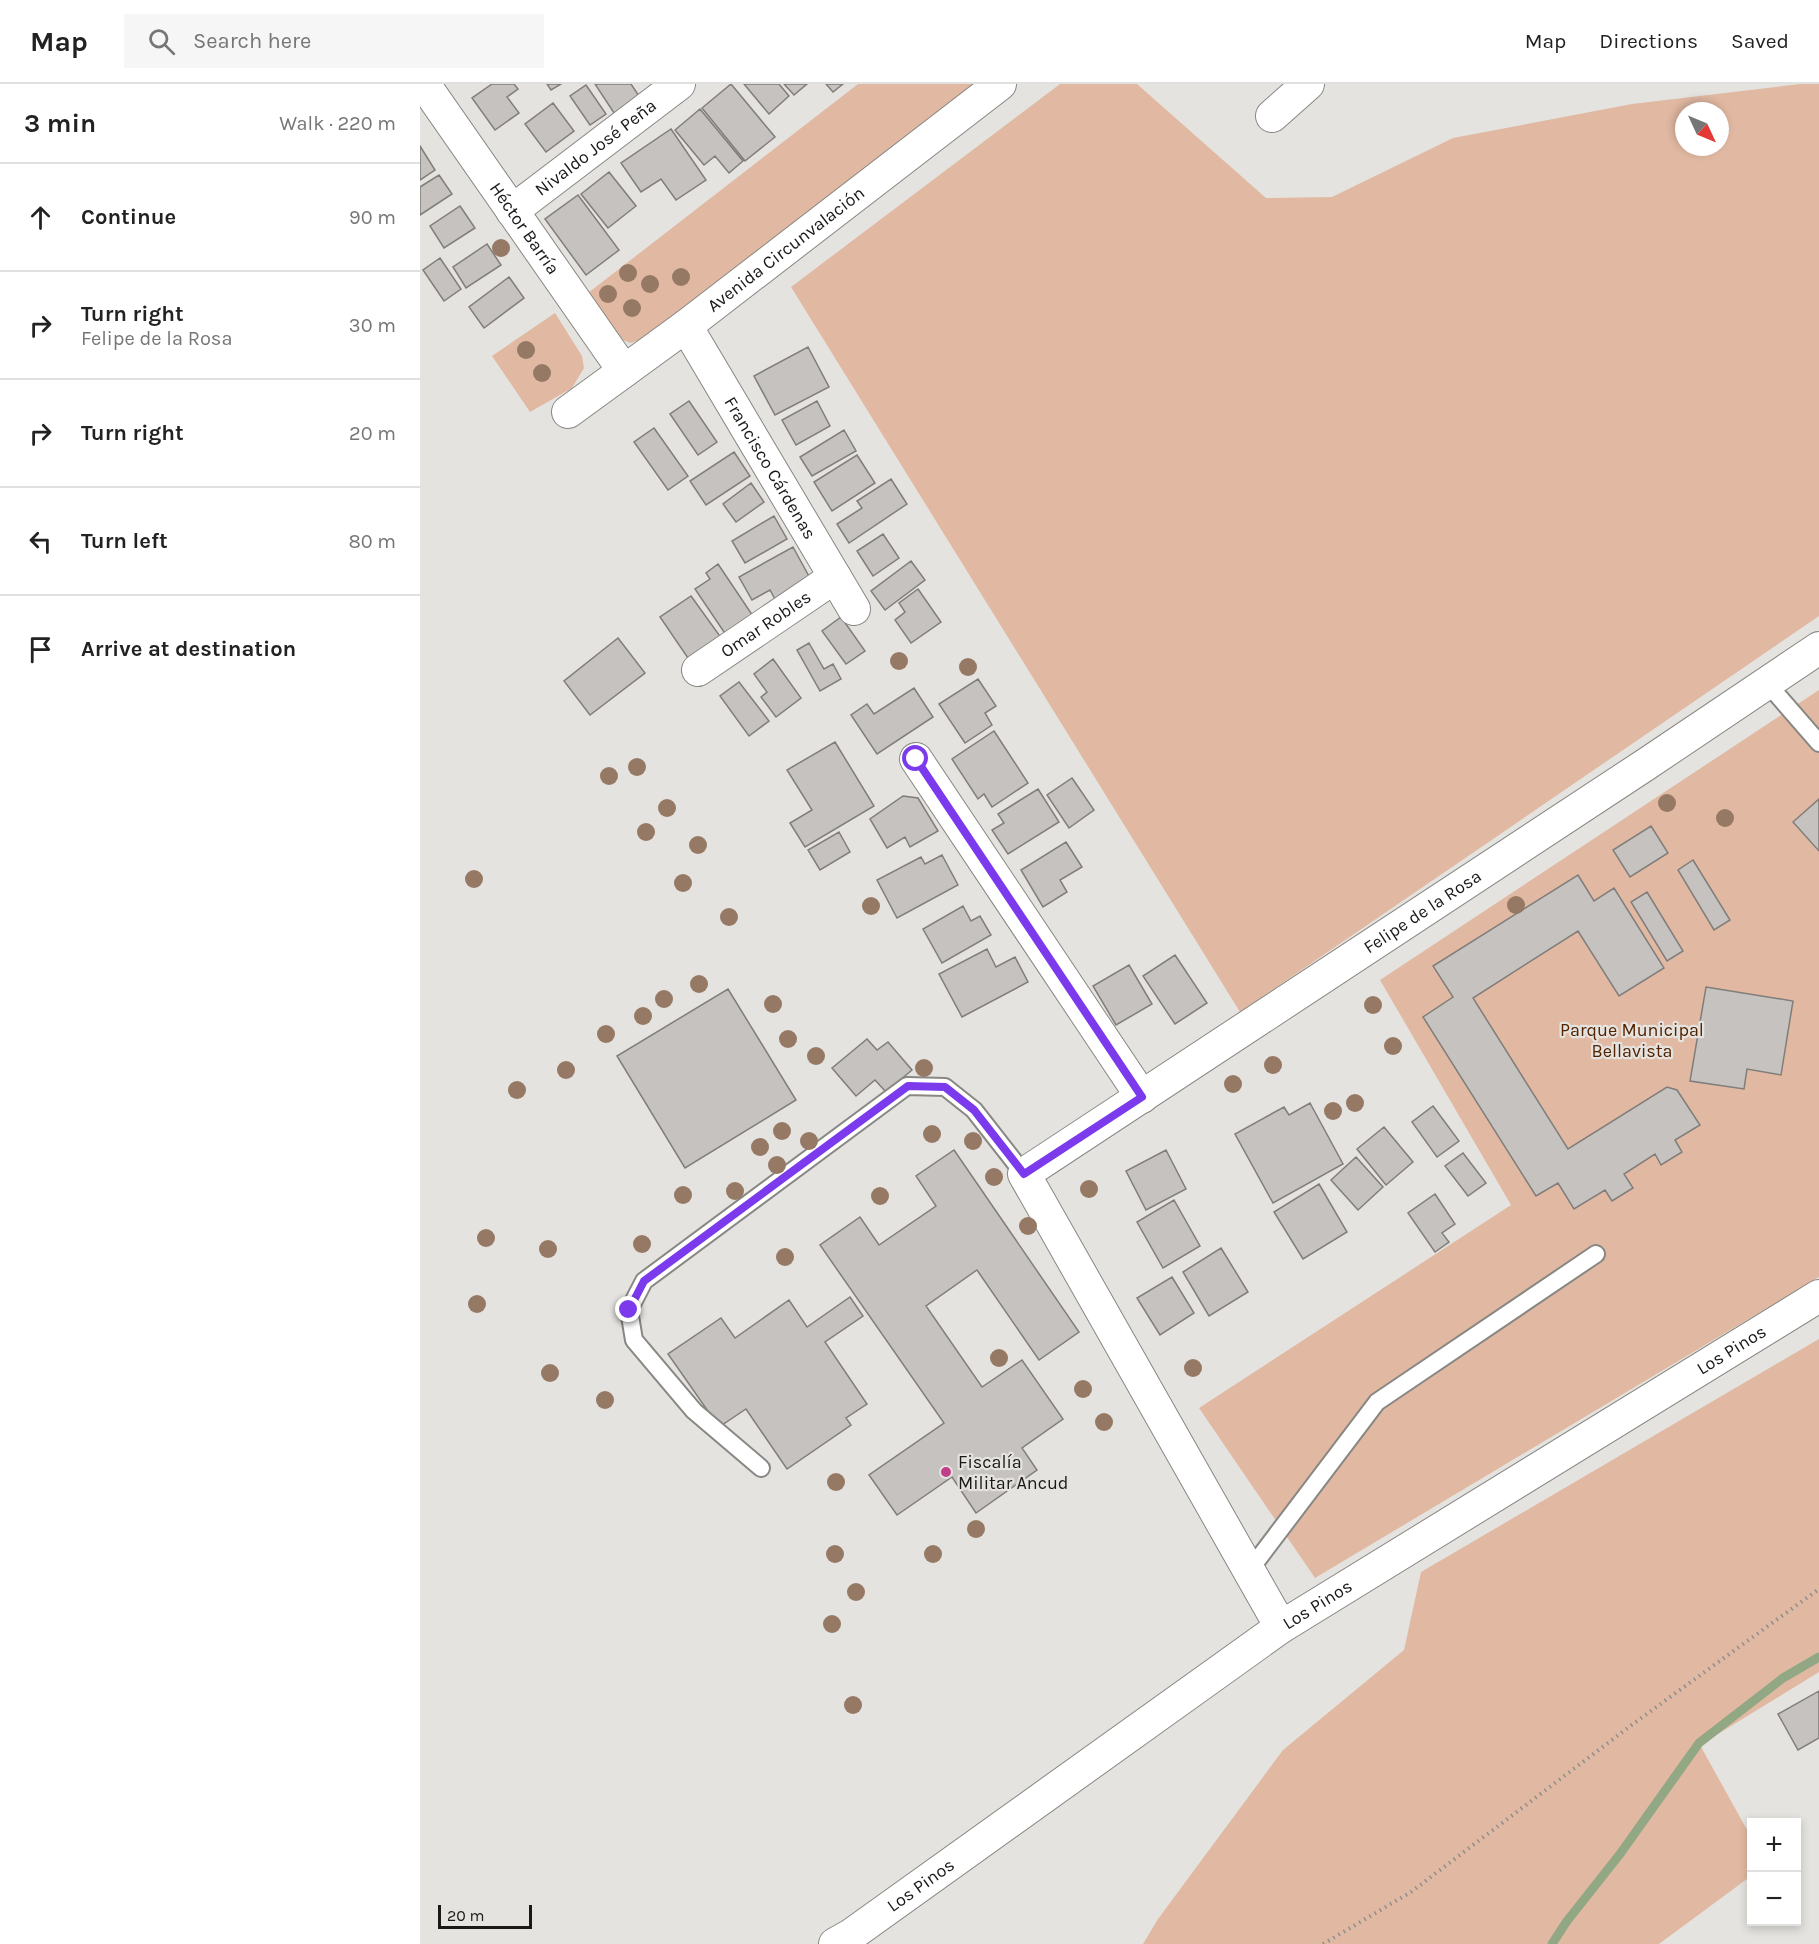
<!DOCTYPE html>
<meta charset="utf-8">
<style>
body{margin:0;font-family:Karla,sans-serif;background:#f6f6f6;color:#222}
.controls{position:absolute;right:18px;bottom:18px;display:grid;overflow:hidden;border-radius:0px;box-shadow:0 3px 9px #0003}
.controls button{width:54px;height:54px;display:grid;place-items:center;padding:0;border:0;border-bottom:2px solid #e0e0e0;background:#fff;color:#222;font:30px sans-serif}
.compass{position:absolute;left:1255px;top:18px;width:54px;height:54px;border-radius:50%;background:#fff;box-shadow:0 3px 9px #0003;rotate:134deg}
.scale{position:absolute;left:18px;bottom:15px;width:94px;box-sizing:border-box;padding-left:6px;border:3px solid #1a1918;border-top:0;font-size:16px;line-height:21px;white-space:nowrap;color:#1a1918;-webkit-text-stroke:4px #e5e3df;paint-order:stroke}
.stop{position:absolute;width:18px;height:18px;margin:-14px;border:4px solid #7c3aed;border-radius:50%;background:#fff}
.stop.end{background:#7c3aed;border-color:#fff;box-shadow:0 2px 6px #0008}
.list{margin:0;padding:0;list-style:none}
h2{display:flex;justify-content:space-between;align-items:center;height:78px;margin:0;padding:0 24px;font-size:26px}
h2 small{font-size:20px;font-weight:400;color:#767676}
.list li{display:grid;grid-template-columns:39px 1fr auto;gap:18px;align-items:center;box-sizing:border-box;height:108px;padding:0 24px;border-top:2px solid #e0e0e0}
.list b{display:block;font-size:22px;white-space:nowrap}
.list p{margin:0;font-size:20px;white-space:nowrap;color:#767676}
.list em{font-size:20px;font-style:normal;color:#767676}
.icon{flex:none;width:33px;height:33px;fill:none;stroke:currentColor;stroke-width:2;stroke-linecap:round;stroke-linejoin:round}
.map{position:relative;flex:none;width:1399px;height:1860px;overflow:hidden}
header{display:flex;align-items:center;gap:36px;box-sizing:border-box;height:84px;padding:0 30px;background:#fff;border-bottom:2px solid #e0e0e0}
header strong{font-size:28px}
nav{display:flex;gap:33px;margin-inline-start:auto;font-size:21px}
.search{width:420px;height:54px;background:#f6f6f6;display:flex;align-items:center;gap:15px;box-sizing:border-box;padding:0 21px;border-radius:0px;color:#767676;font-size:22px}
main{display:flex}
aside{flex:1;background:#fff}
.map>svg:first-child{display:block}
</style>
<header>
<strong>Map</strong>
<div class="search"><svg class="icon" aria-label="search" viewBox="0 0 24 24"><circle cx="10" cy="10" r="6"/><path d="M15 15l6 6"/></svg>Search here</div>
<nav><a>Map</a><a>Directions</a><a>Saved</a></nav>
</header>
<main>
<aside>
<h2>3 min<small>Walk · 220 m</small></h2>
<ul class="list">
<li><svg class="icon" aria-label="ahead" viewBox="0 0 24 24"><path d="M12 20V5M6 11l6-6 6 6"/></svg><div><b>Continue</b></div><em>90 m</em></li>
<li><svg class="icon" aria-label="right" viewBox="0 0 24 24"><path d="M7 20v-9h11M14 6l5 5-5 5"/></svg><div><b>Turn right</b><p>Felipe de la Rosa</p></div><em>30 m</em></li>
<li><svg class="icon" aria-label="right" viewBox="0 0 24 24"><path d="M7 20v-9h11M14 6l5 5-5 5"/></svg><div><b>Turn right</b></div><em>20 m</em></li>
<li><svg class="icon" aria-label="left" viewBox="0 0 24 24"><path d="M17 20v-9H6M10 6l-5 5 5 5"/></svg><div><b>Turn left</b></div><em>80 m</em></li>
<li><svg class="icon" aria-label="arrive" viewBox="0 0 24 24"><path d="M6 21V4h12l-3 4 3 4H6"/></svg><div><b>Arrive at destination</b></div></li>
</ul>
</aside>
<div class="map">
<svg width="1399" height="1860" viewBox="0 0 1399 1860">
<rect width="100%" height="100%" fill="#e5e3df"/>
<!-- green -->
<path fill="#e1b9a3" fill-rule="evenodd" d="M438 0H555L223 255 210 259 198 254 168 209Z
M640 0H717L846 114 912 113 1033 54 1212 20 1380 0H1399V532L820 928 371 203ZM1264 27H1300V63H1264Z
M135 229 162 272 164 284 152 304 110 328 72 272Z
M1399 606V1193L895 1494 779 1324 1091 1121 960 896Z
M1399 1255V1588L1280 1661 1331 1753V1792L1239 1860H723L738 1835 863 1666 984 1566 1001 1488Z"/>
<g fill="none" stroke-linecap="round" stroke-linejoin="round">
<!-- stream -->
<path stroke="#92a884" stroke-width="9" d="M1132 1860 1147 1837 1200 1770 1279 1659 1363 1594 1399 1573"/>
</g>
<!-- building -->
<path fill="#c5c2bf" stroke="#807d7a" stroke-width="1.5" d="M72 0H94L98 5 87 13 99 29 75 46 52 14Z
M127 0H141L131 6Z
M175 0H211L221 15 196 32Z
M311 0 355 53 325 77 282 24Z
M324 0H359L369 12 349 30Z
M364 0H387L374 11Z
M406 0H423L413 8Z
M166 1 186 30 170 41 150 12Z
M133 19 154 47 126 68 105 40Z
M280 25 323 77 309 89 295 72 284 81 255 46Z
M251 45 286 96 256 116 241 95 221 108 201 79Z
M0 62 15 86 0 96Z
M189 88 216 122 188 144 161 110Z
M19 91 32 110 0 131V103Z
M158 111 199 166 166 191 125 135Z
M40 122 55 144 24 164 10 142Z
M67 160 81 181 46 204 33 183Z
M20 174 41 205 24 217 3 186Z
M89 193 104 214 64 244 49 223Z
M388 263 409 303 355 331 334 292Z
M269 317 297 358 278 371 250 330Z
M397 317 410 342 376 361 362 336Z
M234 344 268 392 248 406 214 358Z
M424 346 436 367 392 392 380 373Z
M314 368 330 392 286 421 270 397Z
M437 371 455 399 412 427 394 398Z
M471 395 487 420 429 459 417 440 442 424 437 417Z
M331 399 344 418 316 438 303 420Z
M354 432 367 455 325 479 312 457Z
M463 450 479 474 453 492 437 467Z
M373 463 391 496 356 517 350 506 332 516 319 493Z
M491 477 505 496 465 526 451 507Z
M298 480 333 532 306 551 275 505 290 495 286 489Z
M498 505 521 538 491 559 475 536 485 528 479 519Z
M271 512 302 555 270 577 240 533Z
M421 533 445 567 426 580 402 547Z
M198 554 225 589 170 631 144 597Z
M389 559 404 585 413 580 421 595 400 607 377 566Z
M353 575 381 614 356 633 341 613 347 608 334 590Z
M558 595 576 622 565 629 572 641 545 659 519 620Z
M319 598 349 637 329 652 300 612Z
M494 604 513 633 457 670 431 631 447 620 454 630Z
M574 647 608 699 572 723 564 710 558 715 532 675Z
M415 658 454 722 385 763 370 739 392 726 367 686Z
M652 694 674 726 649 744 627 711Z
M618 705 639 738 588 770 572 746 584 739 578 730Z
M483 712 498 714 518 747 490 763 485 753 467 764 450 735Z
M1399 715V767L1373 738Z
M1231 742 1248 769 1210 793 1193 766Z
M419 748 430 768 400 786 388 766Z
M646 758 662 783 640 796 647 808 623 823 601 786Z
M522 771 538 801 477 834 457 796 501 773 505 780Z
M1273 776 1310 836 1294 846 1258 786Z
M1158 791 1174 817 1194 804 1244 884 1199 912 1158 847 1053 914 1148 1065 1247 1003 1257 1006 1280 1041 1255 1056 1262 1068 1241 1081 1235 1070 1204 1090 1213 1104 1192 1117 1185 1106 1154 1125 1138 1099 1116 1112 1003 933 1033 913 1013 882Z
M1227 808 1263 867 1247 877 1211 818Z
M543 822 551 837 560 832 571 851 522 879 503 845Z
M567 865 576 883 595 873 608 898 542 933 519 890Z
M755 871 787 919 755 940 723 892Z
M709 881 732 920 696 941 673 902Z
M1286 903 1373 917 1361 991 1327 985 1324 1005 1270 997Z
M308 905 376 1016 265 1084 197 972Z
M447 955 457 966 468 958 492 986 466 1008 455 996 436 1012 412 984Z
M890 1019 923 1080 853 1119 815 1050 864 1023 869 1031Z
M1013 1022 1039 1057 1017 1073 992 1038Z
M964 1043 993 1078 966 1101 937 1065Z
M534 1066 659 1248 619 1276 557 1186 506 1222 562 1303 602 1276 643 1335 602 1364 617 1386 556 1429 532 1393 477 1431 449 1391 524 1339 400 1161 440 1133 459 1161 516 1122 496 1092Z
M746 1066 766 1105 726 1126 706 1087Z
M1043 1069 1066 1099 1048 1112 1025 1082Z
M936 1073 963 1103 938 1126 911 1096Z
M899 1100 927 1148 883 1175 854 1128Z
M1015 1110 1035 1140 1022 1149 1029 1158 1015 1168 988 1129Z
M754 1116 780 1162 743 1184 717 1138Z
M801 1164 828 1208 789 1232 763 1188Z
M752 1193 774 1229 740 1251 717 1214Z
M430 1213 443 1232 405 1258 447 1320 426 1334 431 1341 367 1385 326 1325 299 1343 248 1270 301 1234 315 1254 369 1216 387 1243Z
M1399 1607V1654L1378 1666 1358 1630Z"/>
<g fill="none" stroke-linecap="round" stroke-linejoin="round">
<!-- lane casing -->
<g stroke="#888783" stroke-width="20">
<path id="lane" d="M1347 599 1399 659
M341 1384 274 1327 214 1256 209 1226 224 1197 487 1002 525 1003 554 1026 604 1090
M829 1487 957 1318 1176 1170"/>
</g>
<!-- street casing -->
<g stroke="#888783" stroke-width="34">
<g id="street">
<path id="s1" d="M4 0 204 287"/>
<path d="M852 32 888 0"/>
<path id="s2" d="M92 127 259 0"/>
<path id="s3" d="M266 242 434 525"/>
<path id="s4" d="M148 328 266 242 580 0"/>
<path id="s5" d="M278 586 415 493"/>
<path d="M496 675 722 1013"/>
<path id="s6" d="M861 1543 604 1090 1225 681 1399 564"/>
<path id="s7" d="M415 1860 431 1851 861 1543 1399 1212"/>
</g>
</g>
<!-- path -->
<path stroke="#8f8e8b" stroke-width="4" stroke-dasharray="1.5 4.5" stroke-linecap="butt" d="M903 1860 991 1808 1213 1640 1399 1505"/>
<!-- lane -->
<use href="#lane" stroke="#fff" stroke-width="16"/>
<!-- street -->
<use href="#street" stroke="#fff" stroke-width="32"/>
</g>
<!-- trees -->
<g fill="#957964">
<circle cx="81" cy="164" r="9"/>
<circle cx="208" cy="189" r="9"/>
<circle cx="261" cy="193" r="9"/>
<circle cx="230" cy="200" r="9"/>
<circle cx="188" cy="210" r="9"/>
<circle cx="212" cy="224" r="9"/>
<circle cx="106" cy="266" r="9"/>
<circle cx="122" cy="289" r="9"/>
<circle cx="479" cy="577" r="9"/>
<circle cx="548" cy="583" r="9"/>
<circle cx="217" cy="683" r="9"/>
<circle cx="189" cy="692" r="9"/>
<circle cx="1247" cy="719" r="9"/>
<circle cx="247" cy="724" r="9"/>
<circle cx="1305" cy="734" r="9"/>
<circle cx="226" cy="748" r="9"/>
<circle cx="278" cy="761" r="9"/>
<circle cx="54" cy="795" r="9"/>
<circle cx="263" cy="799" r="9"/>
<circle cx="1096" cy="821" r="9"/>
<circle cx="451" cy="822" r="9"/>
<circle cx="309" cy="833" r="9"/>
<circle cx="279" cy="900" r="9"/>
<circle cx="244" cy="915" r="9"/>
<circle cx="353" cy="920" r="9"/>
<circle cx="953" cy="921" r="9"/>
<circle cx="223" cy="932" r="9"/>
<circle cx="186" cy="950" r="9"/>
<circle cx="368" cy="955" r="9"/>
<circle cx="973" cy="962" r="9"/>
<circle cx="396" cy="972" r="9"/>
<circle cx="853" cy="981" r="9"/>
<circle cx="504" cy="984" r="9"/>
<circle cx="146" cy="986" r="9"/>
<circle cx="813" cy="1000" r="9"/>
<circle cx="97" cy="1006" r="9"/>
<circle cx="935" cy="1019" r="9"/>
<circle cx="913" cy="1027" r="9"/>
<circle cx="362" cy="1047" r="9"/>
<circle cx="512" cy="1050" r="9"/>
<circle cx="389" cy="1057" r="9"/>
<circle cx="553" cy="1057" r="9"/>
<circle cx="340" cy="1063" r="9"/>
<circle cx="357" cy="1081" r="9"/>
<circle cx="574" cy="1093" r="9"/>
<circle cx="669" cy="1105" r="9"/>
<circle cx="315" cy="1107" r="9"/>
<circle cx="263" cy="1111" r="9"/>
<circle cx="460" cy="1112" r="9"/>
<circle cx="608" cy="1142" r="9"/>
<circle cx="66" cy="1154" r="9"/>
<circle cx="222" cy="1160" r="9"/>
<circle cx="128" cy="1165" r="9"/>
<circle cx="365" cy="1173" r="9"/>
<circle cx="57" cy="1220" r="9"/>
<circle cx="579" cy="1274" r="9"/>
<circle cx="773" cy="1284" r="9"/>
<circle cx="130" cy="1289" r="9"/>
<circle cx="663" cy="1305" r="9"/>
<circle cx="185" cy="1316" r="9"/>
<circle cx="684" cy="1338" r="9"/>
<circle cx="416" cy="1398" r="9"/>
<circle cx="556" cy="1445" r="9"/>
<circle cx="415" cy="1470" r="9"/>
<circle cx="513" cy="1470" r="9"/>
<circle cx="436" cy="1508" r="9"/>
<circle cx="412" cy="1540" r="9"/>
<circle cx="433" cy="1621" r="9"/>
</g>
<g fill="none" stroke-linecap="round" stroke-linejoin="round">
<!-- route -->
<path stroke="#7c3aed" stroke-width="8" d="M209 1226 224 1197 488 1002 525 1003 554 1026 604 1090 722 1013 496 675"/>
</g>
<!-- markers -->
<circle fill="#bf3f89" stroke="#e5e3df" stroke-width="2" cx="526" cy="1388" r="6"/>
<g text-anchor="middle" dominant-baseline="central" stroke-width="4.5" stroke-linejoin="round" paint-order="stroke">
<!-- street labels -->
<g font-size="18" fill="#1a1918" stroke="#e5e3df">
<text stroke="none"><textPath href="#s2" startOffset="105">Nivaldo José Peña</textPath></text>
<text stroke="none"><textPath href="#s1" startOffset="176">Héctor Barría</textPath></text>
<text stroke="none"><textPath href="#s4" startOffset="272">Avenida Circunvalación</textPath></text>
<text stroke="none"><textPath href="#s3" startOffset="165">Francisco Cárdenas</textPath></text>
<text stroke="none"><textPath href="#s5" startOffset="82">Omar Robles</textPath></text>
<text stroke="none"><textPath href="#s6" startOffset="998">Felipe de la Rosa</textPath></text>
<text stroke="none"><textPath href="#s7" startOffset="1076">Los Pinos</textPath></text>
<text stroke="none"><textPath href="#s7" startOffset="590">Los Pinos</textPath></text>
<text stroke="none"><textPath href="#s7" startOffset="104">Los Pinos</textPath></text>
</g>
<!-- park labels -->
<g font-size="18" fill="#532200" stroke="#e5e3df">
<text x="1212" y="946">Parque Municipal<tspan x="1212" dy="21">Bellavista</tspan></text>
</g>
<!-- poi labels -->
<g font-size="18" fill="#1a1918" stroke="#e5e3df" text-anchor="start">
<text x="538" y="1378">Fiscalía<tspan x="538" dy="21">Militar Ancud</tspan></text>
</g>
</g>
</svg>
<div class="controls">
<button>+</button>
<button>−</button>
</div>
<svg class="compass" viewBox="-18 -18 36 36"><path d="M0-13l5 13h-10z" fill="#e53935"/><path d="M0 13l5-13h-10z" fill="#767676"/></svg>
<div class="scale">20 m</div>
<div class="stop" style="left:496px;top:675px"></div>
<div class="stop end" style="left:209px;top:1226px"></div>
</div>
</main>
